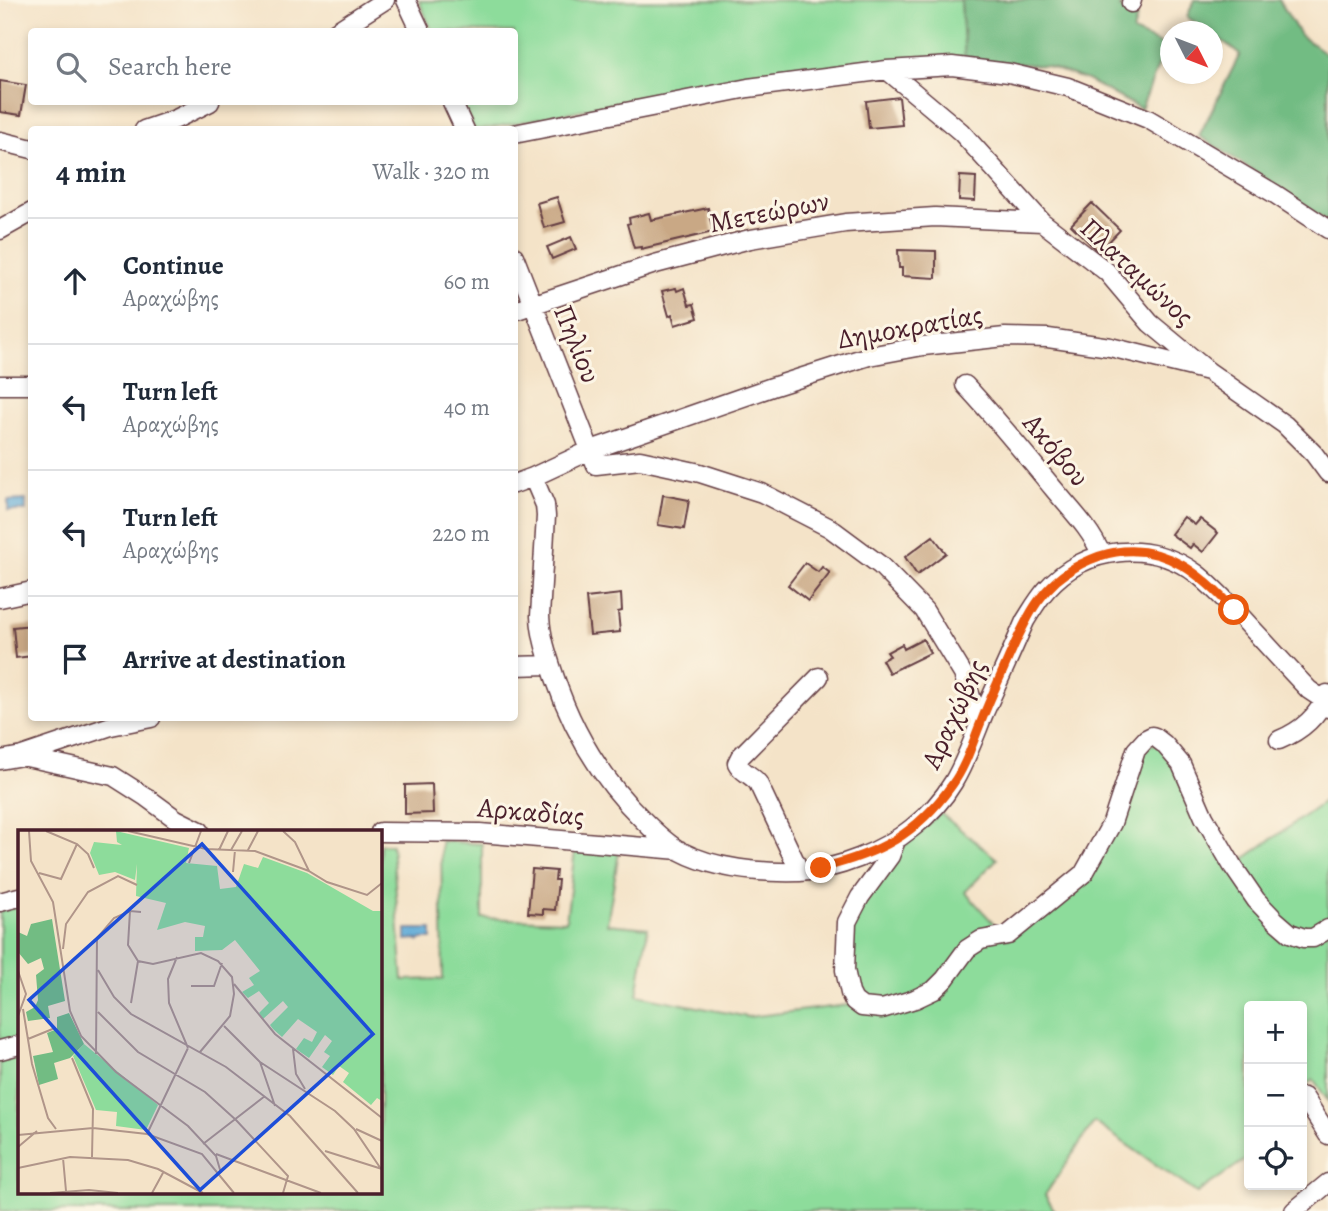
<!DOCTYPE html>
<meta charset="utf-8">
<style>
body{margin:0;font-family:Alegreya,serif;background:#f6f6f7;color:#1f2937}
.controls{position:absolute;right:21px;bottom:21px;display:grid;overflow:hidden;border-radius:7px;box-shadow:0 4px 10px #0003}
.controls button{width:63px;height:63px;display:grid;place-items:center;padding:0;border:0;border-bottom:2px solid #e0e1e3;background:#fff;color:#1f2937;font:35px sans-serif}
.compass{position:absolute;left:1160px;top:21px;width:63px;height:63px;border-radius:50%;background:#fff;box-shadow:0 4px 10px #0003;rotate:132deg}
.stop{position:absolute;width:21px;height:21px;margin:-16px;border:5px solid #ea580c;border-radius:50%;background:#fff}
.stop.end{background:#ea580c;border-color:#fff;box-shadow:0 2px 7px #0008}
.list{margin:0;padding:0;list-style:none}
h2{display:flex;justify-content:space-between;align-items:center;height:91px;margin:0;padding:0 28px;font-size:30px}
h2 small{font-size:23px;font-weight:400;color:#747a83}
.list li{display:grid;grid-template-columns:46px 1fr auto;gap:21px;align-items:center;box-sizing:border-box;height:126px;padding:0 28px;border-top:2px solid #e0e1e3}
.list b{display:block;font-size:26px;white-space:nowrap}
.list p{margin:0;font-size:23px;white-space:nowrap;color:#747a83}
.list em{font-size:23px;font-style:normal;color:#747a83}
.icon{flex:none;width:38px;height:38px;fill:none;stroke:currentColor;stroke-width:2;stroke-linecap:round;stroke-linejoin:round}
.map{position:relative;flex:none;width:1328px;height:1211px;overflow:hidden}
.search{position:absolute;background:#fff;box-shadow:0 4px 10px #0003;left:28px;top:28px;width:490px;height:77px;display:flex;align-items:center;gap:18px;box-sizing:border-box;padding:0 24px;border-radius:7px;color:#747a83;font-size:26px}
.panel{position:absolute;background:#fff;box-shadow:0 4px 10px #0003;left:28px;top:126px;width:490px;height:595px;border-radius:7px}
.map>svg:first-child{display:block}
</style>
<div class="map">
<svg width="1328" height="1211" viewBox="0 0 1328 1211">
<rect width="100%" height="100%" fill="#fcf5e5"/>
<filter id="ink" filterUnits="userSpaceOnUse"><feTurbulence type="fractalNoise" baseFrequency=".0143" numOctaves="2"/><feDisplacementMap in="SourceGraphic" scale="14" xChannelSelector="R" yChannelSelector="G"/><feConvolveMatrix kernelMatrix="1 2 1 2 8 2 1 2 1" color-interpolation-filters="sRGB"/></filter>
<filter id="wash" filterUnits="userSpaceOnUse"><feTurbulence type="fractalNoise" baseFrequency=".00686" numOctaves="4" result="noise"/><feDisplacementMap in="SourceGraphic" scale="28" xChannelSelector="R" yChannelSelector="G"/><feGaussianBlur stdDeviation="1.57" result="paint"/><feColorMatrix in="noise" values="0 0 0 0 0 0 0 0 0 0 0 0 0 0 0 0 0 1.4 0 .05"/><feComposite in="paint" operator="in"/></filter>
<g filter="url(#wash)">
<rect width="100%" height="100%" fill="#f4e3c8"/>
<!-- green -->
<path fill="#8ddc9b" stroke="#6c7e63" stroke-width="2" d="M961 0 965 59 895 60 768 73 485 129H474L461 102H514V32L432 31 419 1Z
M1160 744 1231 868 1328 799V1101L1314 1080 1302 1087V1006H1249V1157L1197 1193 1094 1122 1045 1195 1055 1211H0V911L19 906V1192H380V844L392 845 403 980 443 979 441 841 482 844V918L566 921 575 850 619 852 607 924 648 928 637 995 748 1017 848 1005 852 921 896 853 940 813 997 859 965 892 1008 939 1086 876 1143 745Z"/>
<!-- forest -->
<path fill="#72bc83" stroke="#5e6e57" stroke-width="2" d="M961 0H1122L1120 8 1137 17 1133 32 1166 46 1141 109 1087 80 1046 66 965 59Z
M1194 0H1279L1300 35 1328 55V222L1251 169 1199 136 1240 54 1213 34 1212 32 1209 31 1187 17Z"/>
<!-- water -->
<path fill="#5eaad7" stroke="#546481" stroke-width="2" d="M26 500V511H8V501Z
M406 929H432V939H422L419 941 416 939 406 940Z"/>
<g id="blocks">
<!-- building -->
<path fill="#c9a885" d="M0 81 26 85 21 115 0 112Z
M899 97 902 125 869 128 866 101Z
M960 176 976 177 975 201 959 200Z
M557 197 565 222 544 228 537 203Z
M1092 203 1120 230 1099 252 1071 225Z
M708 208 713 232 641 249V247L634 248 627 224 630 223 629 218 649 213 651 220Z
M571 237 576 249 552 259 547 247Z
M898 250 936 251V278L902 276V268H899Z
M676 288 677 291 684 288 689 305 694 304 698 318 675 325 672 314 669 316 662 291Z
M663 495 689 500 684 529 658 525Z
M1184 517 1195 525 1200 519 1218 533 1203 552 1193 544 1190 548 1171 534Z
M933 536 946 553 917 575 905 557Z
M805 563 818 572 822 567 830 573 808 601 788 585Z
M621 594 622 611 618 612 620 632 590 635 586 598Z
M32 625V656L16 658 13 627Z
M923 639 930 653 889 673 882 660 890 656 887 652 902 644 904 649Z
M432 784 433 813 405 814V785Z
M532 869 556 871 555 880H558L555 910 543 909V914L528 913Z"/>
</g>
</g>
<g filter="url(#ink)">
<use href="#blocks" fill-opacity="0" stroke="#643c43" stroke-width="2"/>
<g fill="none" stroke-linecap="round" stroke-linejoin="round">
<!-- minor casing -->
<g stroke="#643c43" stroke-width="21">
<path id="minor" d="M406 0 421 32
M1131 3 1132 0
M335 32 385 0
M887 70 961 132 1042 222 1107 272 1150 323 1208 371 1285 425 1314 454 1328 473
M452 102 465 130
M144 130 176 119 210 102
M514 134 748 88 887 70 952 66 1009 73 1068 87 1148 119 1275 194 1328 229
M0 141 32 149
M0 230 32 212
M514 256 596 465 640 460 700 473 762 493 830 528 880 565 924 610 963 674 980 723
M514 311 655 264 750 239 845 223 935 217 1042 222
M0 385H32
M965 385C996 418 1024 453 1053 488 1070 509 1091 529 1101 554
M533 477 545 505 546 516 540 616C541 638 548 657 555 678 573 732 602 780 644 821 655 832 666 843 680 851 714 869 762 873 800 872 836 870 884 851 912 828 955 795 965 760 984 713 998 682 1012 651 1025 621 1032 610 1038 599 1047 589 1085 546 1150 539 1197 574 1211 585 1223 598 1236 611 1260 637 1284 664 1309 690L1324 700 1328 708
M514 484 533 477 591 450 772 387 869 356 923 346 1005 337 1048 338 1110 347 1208 371
M0 598 32 591
M514 666 550 665
M1279 740C1301 731 1318 717 1327 694
M22 756 113 776 146 797 176 819 200 831
M0 760 22 756 111 726 151 718
M380 832 480 833 679 850
M896 840 890 856 860 897 847 922 845 970 850 993 854 1001 862 1007 882 1009 915 999 934 990 945 979 967 949 981 940 1008 935 1084 873 1112 823 1136 750 1146 739 1152 736 1155 737 1164 744 1181 764 1204 817 1232 865 1256 900 1275 920 1290 933 1304 938H1313L1328 929
M800 872 758 783C752 775 741 772 737 763L740 757 819 677
M0 902 19 897
M0 1050 19 1045
M1304 1097 1328 1135
M1294 1211 1328 1183"/>
</g>
<!-- minor -->
<use href="#minor" stroke="#fff" stroke-width="18"/>
</g>
</g>
<g fill="none" stroke-linecap="round" stroke-linejoin="round" filter="url(#ink)">
<!-- route -->
<path stroke="#ea580c" stroke-width="9" d="M821 868C880 853 916 835 952 785 966 766 972 744 981 722 989 701 999 680 1008 659 1026 619 1040 585 1081 564 1093 558 1102 554 1116 552 1166 544 1203 576 1234 610"/>
</g>
<g text-anchor="middle" dominant-baseline="central" stroke-width="6" stroke-linejoin="round" paint-order="stroke">
<!-- street labels -->
<g font-size="28" fill="#4a1f2b" stroke="#fcf5e5">
<text transform="translate(769 212) rotate(-11)">Μετεώρων</text>
<text transform="translate(1137 272) rotate(43)">Πλαταμώνος</text>
<text transform="translate(910 327) rotate(-10)">Δημοκρατίας</text>
<text transform="translate(577 344) rotate(68)">Πηλίου</text>
<text transform="translate(1056 450) rotate(50)">Ακόβου</text>
<text transform="translate(954 714) rotate(-65)">Αραχώβης</text>
<text transform="translate(531 812) rotate(5)">Αρκαδίας</text>
</g>
</g>
<!-- overview -->
<g transform="translate(18 830)">
<rect width="364" height="364" fill="#f4e3c8"/>
<path d="M98 1 171 18 168 33 199 36 202 59 218 57 226 34 240 38 245 27 289 43 355 81H364V271L359 268 353 275 325 252 331 243 321 236 315 245 304 237 312 226 306 222 314 211 307 205 291 228 278 219 286 208 294 212 299 202 280 189 264 207 255 199 252 195 270 177 265 171 245 189 241 183 251 173 241 161 230 168 224 162 236 155 231 148 242 141 217 110 204 120 177 121V107H185L187 96 167 92 139 100 148 73 118 66 119 34 117 50 97 42 81 45 72 23 76 12 104 15 99 12ZM66 214 140 275 128 300 98 296 99 282 78 280 55 226Z" fill="#8ddc9b"/>
<path d="M34 89 47 171 30 176 32 188 10 191 8 182 17 177 20 170 18 145 26 139 23 128 10 134 0 122V102L9 106 13 94ZM51 183 66 214 52 228 36 233 40 249 21 255 15 226 35 222 29 203 39 199V187Z" fill="#72bc83"/>
<path fill="none" stroke="#b09589" stroke-width="2" d="M11 1 13 31 35 72 52 181 63 206 98 242 170 296 198 326 203 343M28 1 59 14 70 24 76 38M110 1 188 19 237 21 291 41M265 1 277 12 291 41 309 52 349 65 364 53M201 20 210 1M213 20 224 1M230 20 240 1M171 33 183 1M215 42 217 20M21 43 43 49 59 14M112 81 110 115 120 131 135 134 183 123 200 131 214 147 216 164 212 186 182 222M45 119 48 94 70 62 100 46 119 55M159 127 150 149 151 173 170 218M80 140 96 167 113 184 208 237 272 286 340 363M0 141 8 164 0 186M216 154 257 204 364 288M173 156H196L204 133M113 173 120 131M5 179 14 234 30 288 38 299M80 182 120 222 187 262 218 290 270 346 265 363M206 196 242 232 257 276M10 209 37 198M275 219 278 244 287 259M78 224 79 108 96 88 112 81 123 82M54 228 75 279 74 327M242 232 317 281 336 299 363 339M338 299 364 311M129 304 170 218M0 305 75 298 129 304 184 324 216 363M185 314 247 266M0 317 19 301M307 321 364 339M198 324 303 363M45 328 48 361M0 338 52 327 110 330 140 339 185 363M32 363 71 360 100 363M134 363 146 341"/>
<path fill="#1d4ed8" fill-opacity="0.15" stroke="#1d4ed8" stroke-width="3.5" d="M184 14 355 204 182 360 11 170Z"/>
<rect width="364" height="364" fill="none" stroke="#4a1f2b" stroke-width="3.5"/>
</g>
</svg>
<div class="controls">
<button>+</button>
<button>−</button>
<button><svg class="icon" aria-label="locate" viewBox="0 0 24 24"><circle cx="12" cy="12" r="6"/><path d="M12 2v4M12 18v4M2 12h4M18 12h4"/></svg></button>
</div>
<svg class="compass" viewBox="-18 -18 36 36"><path d="M0-13l5 13h-10z" fill="#e53935"/><path d="M0 13l5-13h-10z" fill="#747a83"/></svg>
<div class="stop" style="left:1234px;top:610px"></div>
<div class="stop end" style="left:821px;top:868px"></div>
<div class="search"><svg class="icon" aria-label="search" viewBox="0 0 24 24"><circle cx="10" cy="10" r="6"/><path d="M15 15l6 6"/></svg>Search here</div>
<section class="panel">
<h2>4 min<small>Walk · 320 m</small></h2>
<ul class="list">
<li><svg class="icon" aria-label="ahead" viewBox="0 0 24 24"><path d="M12 20V5M6 11l6-6 6 6"/></svg><div><b>Continue</b><p>Αραχώβης</p></div><em>60 m</em></li>
<li><svg class="icon" aria-label="left" viewBox="0 0 24 24"><path d="M17 20v-9H6M10 6l-5 5 5 5"/></svg><div><b>Turn left</b><p>Αραχώβης</p></div><em>40 m</em></li>
<li><svg class="icon" aria-label="left" viewBox="0 0 24 24"><path d="M17 20v-9H6M10 6l-5 5 5 5"/></svg><div><b>Turn left</b><p>Αραχώβης</p></div><em>220 m</em></li>
<li><svg class="icon" aria-label="arrive" viewBox="0 0 24 24"><path d="M6 21V4h12l-3 4 3 4H6"/></svg><div><b>Arrive at destination</b></div></li>
</ul>
</section>
</div>
